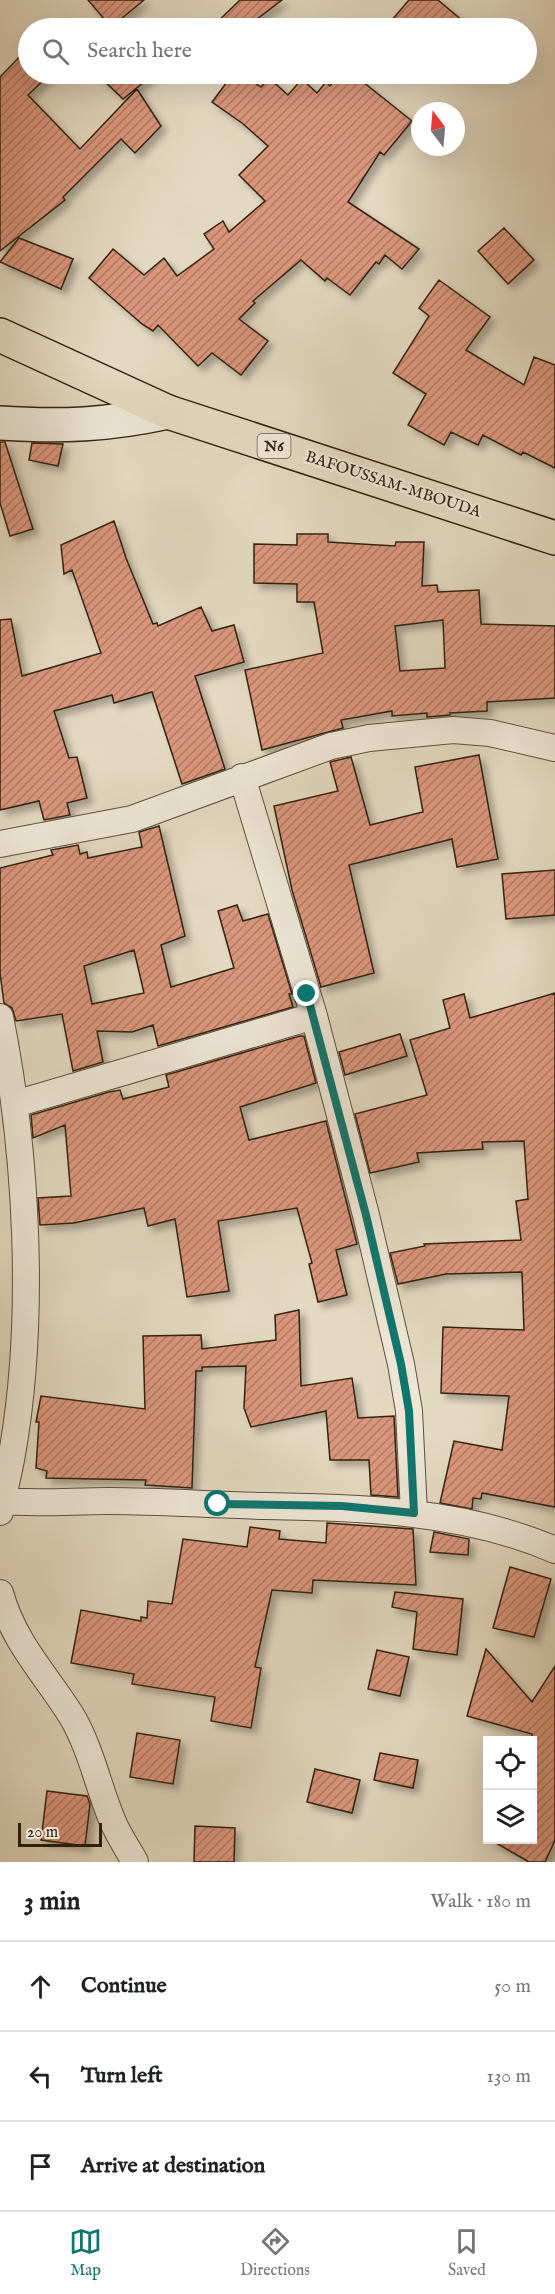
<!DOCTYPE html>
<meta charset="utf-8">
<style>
body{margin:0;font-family:"IM FELL English",serif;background:#f6f6f6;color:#202124}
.controls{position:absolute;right:18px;bottom:18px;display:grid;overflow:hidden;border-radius:0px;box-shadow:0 6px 24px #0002}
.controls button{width:54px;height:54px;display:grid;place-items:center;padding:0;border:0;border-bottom:2px solid #e0e0e0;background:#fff;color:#202124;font:30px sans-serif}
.compass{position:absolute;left:411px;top:102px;width:54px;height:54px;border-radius:50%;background:#fff;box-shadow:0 6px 24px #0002;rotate:344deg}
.scale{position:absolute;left:18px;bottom:15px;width:84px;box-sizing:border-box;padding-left:6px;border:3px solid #30210f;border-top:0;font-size:16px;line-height:21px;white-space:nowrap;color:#30210f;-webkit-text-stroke:4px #ede6d6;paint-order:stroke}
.stop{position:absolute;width:18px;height:18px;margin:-14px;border:4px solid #0f766e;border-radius:50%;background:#fff}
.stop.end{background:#0f766e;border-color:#fff;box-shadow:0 2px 6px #0008}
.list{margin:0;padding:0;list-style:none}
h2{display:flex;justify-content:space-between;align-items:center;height:78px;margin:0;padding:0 24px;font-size:26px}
h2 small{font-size:20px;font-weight:400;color:#757577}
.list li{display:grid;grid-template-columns:39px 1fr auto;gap:18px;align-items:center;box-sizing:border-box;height:90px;padding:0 24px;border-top:2px solid #e0e0e0}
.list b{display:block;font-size:22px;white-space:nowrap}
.list em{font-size:20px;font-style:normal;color:#757577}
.icon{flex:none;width:33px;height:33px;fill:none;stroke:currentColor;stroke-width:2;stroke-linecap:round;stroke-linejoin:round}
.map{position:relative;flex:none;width:555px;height:1862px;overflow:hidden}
.search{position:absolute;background:#fff;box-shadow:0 6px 24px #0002;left:18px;right:18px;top:18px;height:66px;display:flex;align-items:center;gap:15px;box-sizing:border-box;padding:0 21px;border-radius:33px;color:#757577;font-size:22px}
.sheet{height:348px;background:#fff}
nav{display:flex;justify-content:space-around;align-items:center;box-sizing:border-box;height:84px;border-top:2px solid #e0e0e0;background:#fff;font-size:16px;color:#757577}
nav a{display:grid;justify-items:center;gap:3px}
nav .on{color:#0f766e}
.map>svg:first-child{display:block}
</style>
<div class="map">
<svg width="555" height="1862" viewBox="0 0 555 1862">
<defs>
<pattern id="building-hatch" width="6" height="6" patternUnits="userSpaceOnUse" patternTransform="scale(1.5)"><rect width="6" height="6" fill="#da967b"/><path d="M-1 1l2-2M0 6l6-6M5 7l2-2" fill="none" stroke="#b17a63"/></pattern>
<filter id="shadow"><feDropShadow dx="5.5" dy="5.5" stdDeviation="3" flood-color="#0004"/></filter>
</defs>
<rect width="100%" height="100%" fill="#e3d8c0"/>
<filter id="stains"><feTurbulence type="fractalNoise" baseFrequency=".00333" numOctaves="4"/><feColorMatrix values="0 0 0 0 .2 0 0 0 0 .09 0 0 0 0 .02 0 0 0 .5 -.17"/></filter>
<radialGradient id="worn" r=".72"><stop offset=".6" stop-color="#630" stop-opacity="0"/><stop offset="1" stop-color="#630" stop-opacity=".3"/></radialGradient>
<!-- building -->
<path fill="url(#building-hatch)" stroke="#30210f" stroke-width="1.5" fill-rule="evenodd" filter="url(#shadow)" d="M88 0H144L111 27Z
M240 0H282L245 28H211Z
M409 0H438L471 28H385Z
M28 48V74H50L28 95 80 149 137 89 161 126 135 153 121 139 63 197 65 200 0 251V77Z
M97 74H154L123 99Z
M233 74H242L261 87 269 78 288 95 302 79 317 93 326 82 330 86 340 74H353L412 121 384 155 380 152 348 202 419 249 402 269 385 255 379 264 376 262 350 295 327 278 325 281 301 260 253 301 255 303 239 319 268 341 241 375 212 353 198 366 158 325 153 331 142 324 89 278 113 249 144 275 164 258 177 276 214 249 204 234 223 221 229 232 265 201 239 175 268 146 242 123 212 102Z
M504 228 534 260 508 284 478 251Z
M19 238 73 259 61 289 0 262Z
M439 280 490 317 466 350 524 385 534 357 555 365V468L523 452 521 455 483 435 478 445 451 432 444 445 408 425 426 394 393 373 429 316 419 308Z
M0 442H5L33 529 10 536 0 503Z
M32 443 63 444 58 466 29 460Z
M114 521 126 558 153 624 157 623 158 626 201 607 212 631 234 625 244 662 195 676 225 769 182 784 152 692 114 703 112 695 54 711 69 758 77 757 87 798 67 803 70 815 44 820 39 801 0 810V620L11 619 22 676 101 653 72 570 64 574 61 545Z
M297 534H328V542L395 546 396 542H424L422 586 437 585 438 592 479 590 481 624 555 626V698L487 702V711L450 713V715L427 717V713L392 716V711L341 720 343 728 262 750 245 670 323 653 314 602H297V584L254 583V544L297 545ZM443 620 445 668 400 671 395 626Z
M479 755 498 859 457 867 452 839 349 865 374 973 321 987 292 890 274 806 338 791 330 762 351 757 370 825 423 812 415 767Z
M159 826 185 936 161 945 171 987 234 968 218 911 237 905 243 921 268 914 292 994H289L293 1007 158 1046 153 1025 132 1032 97 1031 103 1062 73 1071 62 1014 16 1021 12 1008 4 1003 0 973V868L53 855 51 850 78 845 80 854 87 852 88 858 142 847 139 832ZM134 950 144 993 92 1004 84 966Z
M555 870V915L506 919 502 874Z
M555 993V1507L482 1493 481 1499 473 1498 472 1509 440 1503 454 1441 502 1450 509 1396 441 1393 443 1327 524 1330 522 1272 446 1274 398 1284 390 1253 425 1246 424 1244 521 1240 516 1201 528 1199 524 1141 482 1142 483 1149 417 1153 419 1162 370 1173 355 1114 427 1095 410 1040 450 1028 443 1000 464 994 470 1018Z
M400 1034 407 1056 345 1075 339 1052Z
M300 1036H304L316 1083 240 1107 249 1140 326 1121 357 1244 336 1250 347 1295 318 1302 309 1264 312 1263 297 1208 218 1221 229 1291 187 1297 175 1219 148 1226 144 1208 74 1223 40 1225 38 1198 71 1196 65 1125 33 1138 31 1115 109 1092 120 1090 123 1099 169 1087 166 1075Z
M299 1310 301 1386 352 1378 358 1418 394 1416 398 1497 371 1495 369 1460H330L326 1411 251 1427 244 1408 246 1366 202 1367V1371H196L192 1488 145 1485 146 1480 46 1478 47 1471 36 1468 39 1422H36L41 1396 145 1409 143 1336 201 1335 202 1349 276 1340 275 1315Z
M327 1523 413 1529 416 1585 313 1580 312 1593 272 1590 255 1667 261 1668 251 1728 211 1721 215 1697 132 1684 134 1674 71 1663 81 1610 141 1621V1617L147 1618 148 1601 172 1604 183 1539 247 1547 250 1527 280 1531 279 1539 326 1543Z
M434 1532 469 1539 468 1555 430 1552Z
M510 1567 551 1579 534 1637 493 1628Z
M395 1592 463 1599 457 1655 413 1649 417 1612 392 1607Z
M486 1649 532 1702 555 1666V1840L545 1862H529L489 1839H532V1734L467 1716Z
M377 1650 409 1657 400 1696 368 1689Z
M137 1733 180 1740 173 1784 130 1777Z
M380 1753 418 1760 413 1788 374 1780Z
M315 1769 360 1780 352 1813 307 1802Z
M47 1791 87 1796 90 1804 85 1846 41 1840Z
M195 1826 235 1828 234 1862H194Z"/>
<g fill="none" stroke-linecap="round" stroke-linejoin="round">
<!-- street casing -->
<g stroke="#5d4f3b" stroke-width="28">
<path id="street" d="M242 777 314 1016 366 1215 401 1364 409 1411 414 1513
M0 844 132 819 331 746 369 738 453 730 490 733 555 748
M0 1017C27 1152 36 1318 12 1454 9 1473 3 1493 0 1512
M15 1104 314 1016
M0 1501C36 1504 73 1501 109 1501 161 1501 213 1505 264 1506 362 1508 463 1510 555 1550
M0 1593C15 1645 44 1672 71 1715 91 1748 98 1787 113 1822 119 1836 128 1849 135 1862"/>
</g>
<!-- secondary casing -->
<g stroke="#30210f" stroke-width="36">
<path id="secondary" d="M0 423C61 427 108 425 168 412"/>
</g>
<!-- highway casing -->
<g stroke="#30210f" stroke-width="36">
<path id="highway" d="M0 335 168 412 555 538"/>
</g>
<!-- street -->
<use href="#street" stroke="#ede6d6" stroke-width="26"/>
<!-- secondary -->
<use href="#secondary" stroke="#ede6d6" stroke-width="33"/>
<!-- highway -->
<use href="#highway" stroke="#e3d8c0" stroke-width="33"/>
</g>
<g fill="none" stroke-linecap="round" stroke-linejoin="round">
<!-- route -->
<path stroke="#0f766e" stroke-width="8" d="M218 1504 342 1506 414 1513 409 1411 401 1364 366 1215 307 994"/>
</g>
<g text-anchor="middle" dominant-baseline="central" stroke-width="4.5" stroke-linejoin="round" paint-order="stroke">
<!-- shield labels -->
<rect fill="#ede6d6" stroke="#695c4b" stroke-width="1.5" x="257.5" y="434" width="33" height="24" rx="4.5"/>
<g font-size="15" font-weight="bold" fill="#30210f">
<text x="274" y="446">N6</text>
</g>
<!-- street labels -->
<g font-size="16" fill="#30210f" stroke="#ede6d6">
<text transform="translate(393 485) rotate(18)">BAFOUSSAM-MBOUDA</text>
</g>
</g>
<rect width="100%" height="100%" filter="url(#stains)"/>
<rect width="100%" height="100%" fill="url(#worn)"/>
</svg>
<div class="controls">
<button><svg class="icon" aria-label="locate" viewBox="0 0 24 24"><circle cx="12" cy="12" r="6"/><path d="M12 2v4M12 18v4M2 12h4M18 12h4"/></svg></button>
<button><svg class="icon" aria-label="layers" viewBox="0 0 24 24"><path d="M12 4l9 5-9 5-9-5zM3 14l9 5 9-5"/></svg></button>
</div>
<svg class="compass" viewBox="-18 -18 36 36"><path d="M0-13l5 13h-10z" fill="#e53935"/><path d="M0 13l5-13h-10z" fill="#757577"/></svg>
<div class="scale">20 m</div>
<div class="stop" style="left:218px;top:1504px"></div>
<div class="stop end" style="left:307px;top:994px"></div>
<div class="search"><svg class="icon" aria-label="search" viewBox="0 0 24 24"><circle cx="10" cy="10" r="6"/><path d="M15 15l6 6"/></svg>Search here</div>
</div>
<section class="sheet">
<h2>3 min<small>Walk · 180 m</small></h2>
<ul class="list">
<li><svg class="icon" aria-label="ahead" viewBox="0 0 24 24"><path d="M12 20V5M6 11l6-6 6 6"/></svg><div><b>Continue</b></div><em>50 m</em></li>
<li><svg class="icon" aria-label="left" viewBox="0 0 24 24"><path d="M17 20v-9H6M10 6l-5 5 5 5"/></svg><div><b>Turn left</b></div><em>130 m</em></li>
<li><svg class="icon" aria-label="arrive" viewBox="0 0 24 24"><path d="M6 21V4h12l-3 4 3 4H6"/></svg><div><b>Arrive at destination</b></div></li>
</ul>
</section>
<nav>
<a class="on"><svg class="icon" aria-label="map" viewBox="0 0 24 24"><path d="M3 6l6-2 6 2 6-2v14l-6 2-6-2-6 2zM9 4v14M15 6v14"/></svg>Map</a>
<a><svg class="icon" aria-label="directions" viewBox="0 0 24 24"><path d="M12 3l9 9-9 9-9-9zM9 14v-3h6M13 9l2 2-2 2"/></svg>Directions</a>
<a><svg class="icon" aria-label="saved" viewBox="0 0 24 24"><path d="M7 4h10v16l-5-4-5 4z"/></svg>Saved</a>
</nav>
